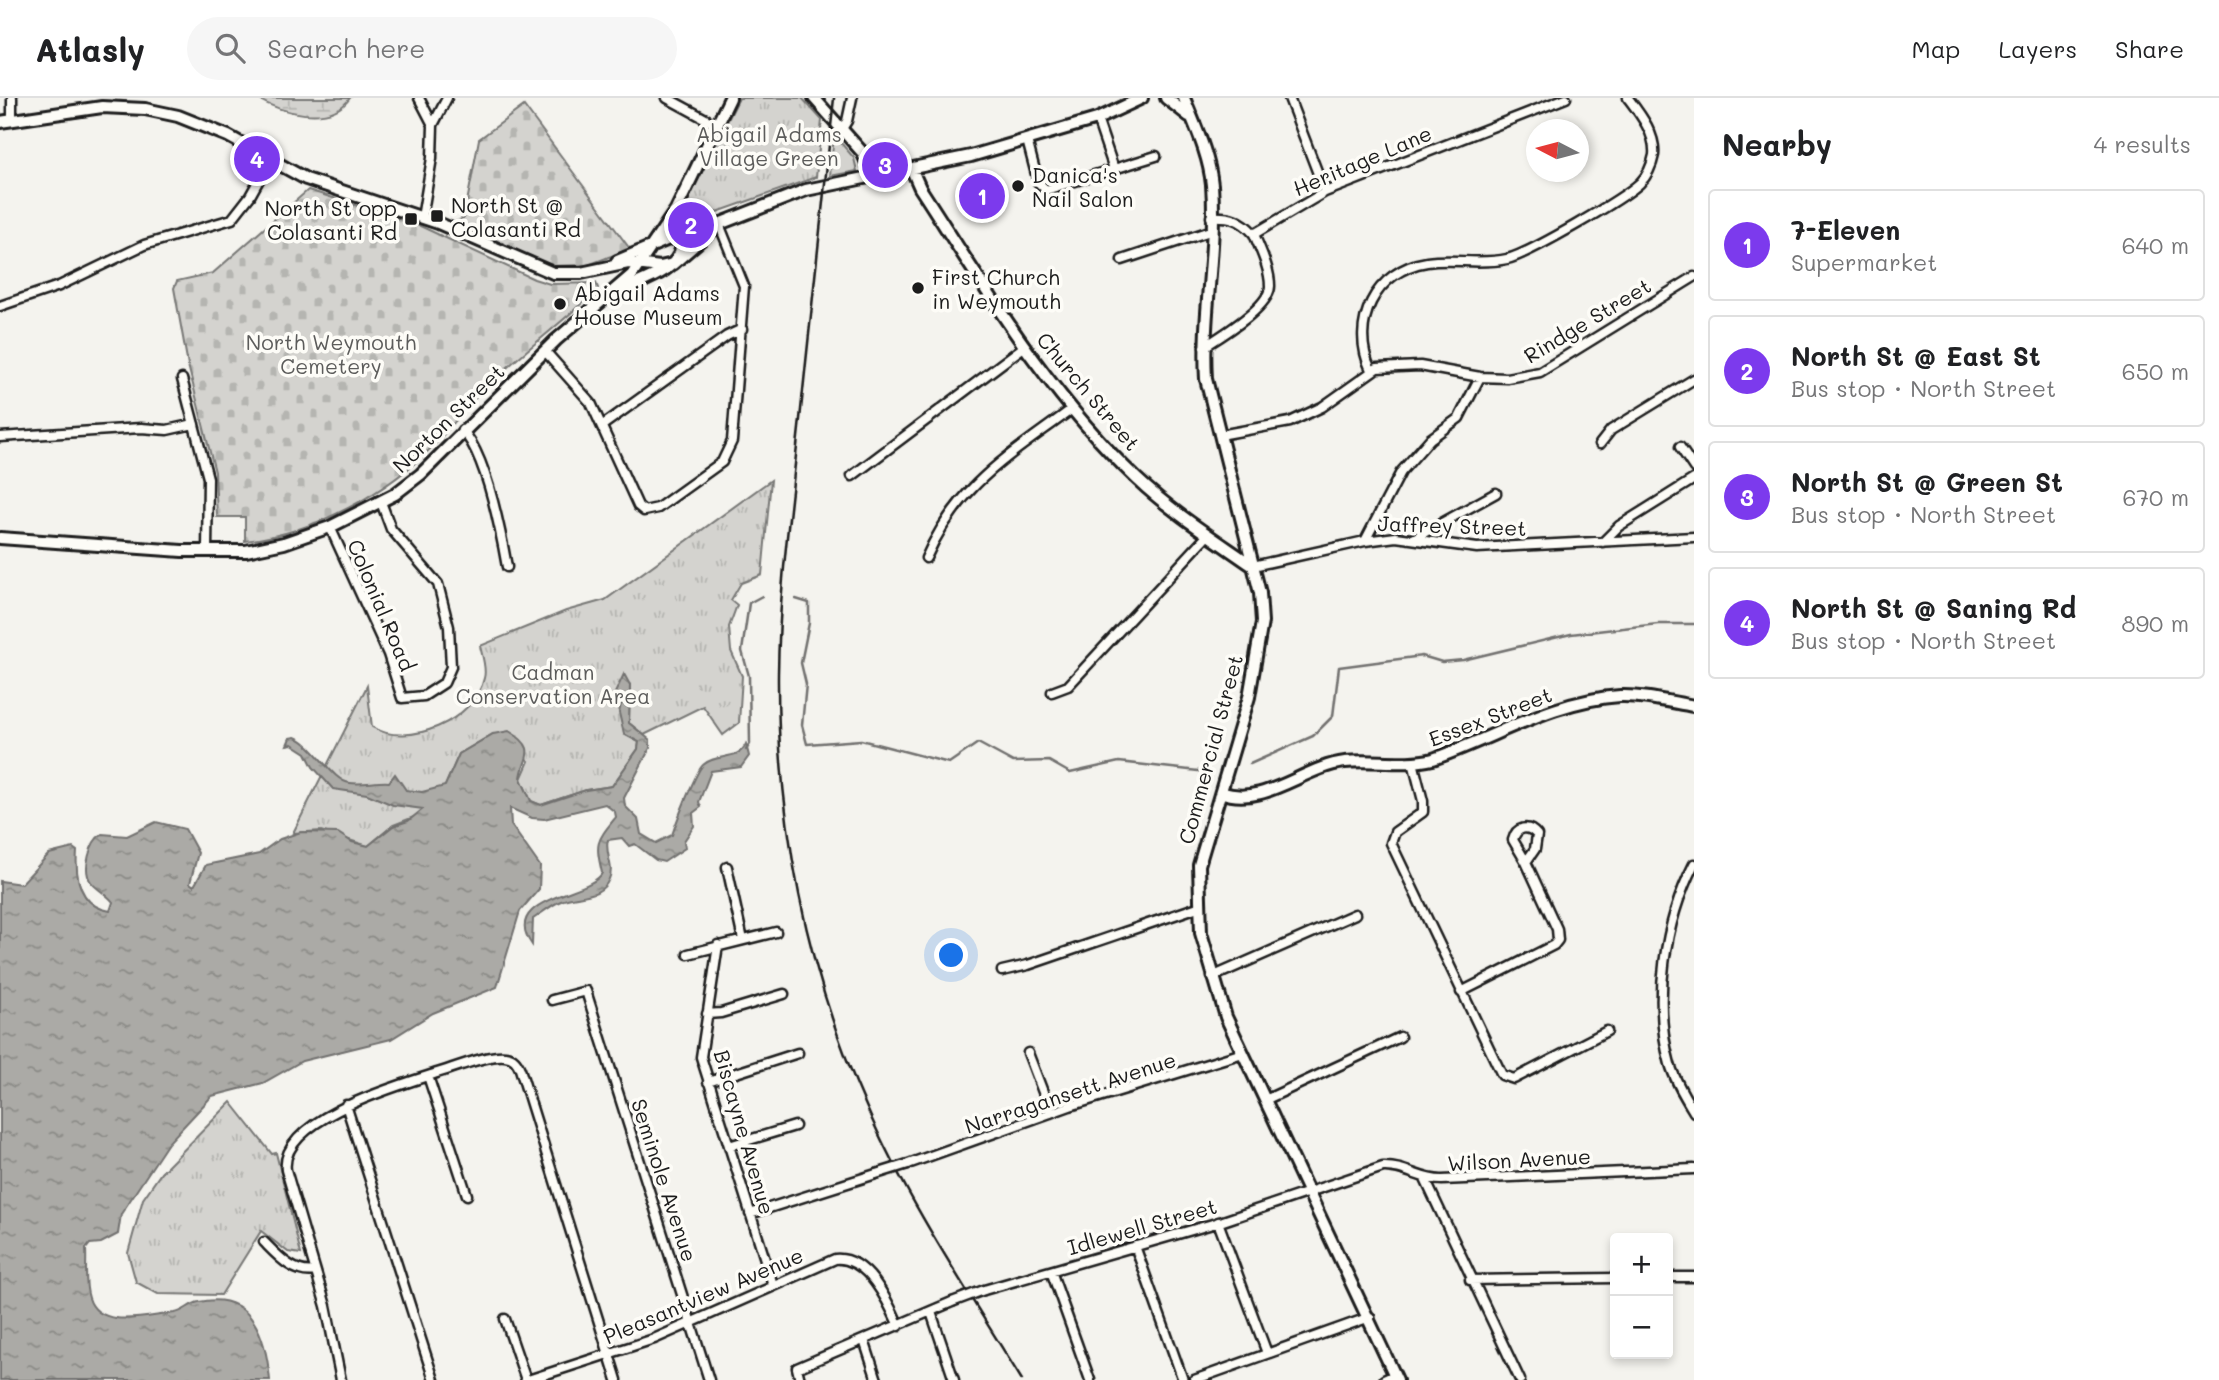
<!DOCTYPE html>
<meta charset="utf-8">
<style>
body{margin:0;font-family:Mali,sans-serif;background:#f6f6f6;color:#202124}
.controls{position:absolute;right:21px;bottom:21px;display:grid;overflow:hidden;border-radius:7px;box-shadow:0 4px 10px #0003}
.controls button{width:63px;height:63px;display:grid;place-items:center;padding:0;border:0;border-bottom:2px solid #e0e0e0;background:#fff;color:#202124;font:35px sans-serif}
.compass{position:absolute;left:1526px;top:21px;width:63px;height:63px;border-radius:50%;background:#fff;box-shadow:0 4px 10px #0003;rotate:276deg}
.you{position:absolute;left:952px;top:858px;width:24px;height:24px;margin:-18px;border:5px solid #fff;border-radius:50%;background:#1a73e8;box-shadow:0 0 0 10px #1a73e833}
.badge{display:grid;place-items:center;width:46px;height:46px;border-radius:50%;background:#7c3aed;color:#fff;font-size:23px;font-weight:700}
.pin{position:absolute;translate:-50% -50%;border:4px solid #fff;box-shadow:0 2px 7px #0006}
.list{margin:0;padding:0;list-style:none}
h2{display:flex;justify-content:space-between;align-items:center;height:91px;margin:0;padding:0 28px;font-size:30px}
h2 small{font-size:23px;font-weight:400;color:#757577}
.list li{display:grid;grid-template-columns:46px 1fr auto;gap:21px;align-items:center;box-sizing:border-box;height:112px;margin:0 14px 14px;padding:0 14px;border:2px solid #e0e0e0;border-radius:7px}
.list b{display:block;font-size:26px;white-space:nowrap}
.list p{margin:0;font-size:23px;white-space:nowrap;color:#757577}
.list em{font-size:23px;font-style:normal;color:#757577}
.icon{flex:none;width:38px;height:38px;fill:none;stroke:currentColor;stroke-width:2;stroke-linecap:round;stroke-linejoin:round}
.map{position:relative;flex:none;width:1694px;height:1282px;overflow:hidden}
header{display:flex;align-items:center;gap:42px;box-sizing:border-box;height:98px;padding:0 35px;background:#fff;border-bottom:2px solid #e0e0e0}
header strong{font-size:33px}
nav{display:flex;gap:38px;margin-inline-start:auto;font-size:24px}
.search{width:490px;height:63px;background:#f6f6f6;display:flex;align-items:center;gap:18px;box-sizing:border-box;padding:0 24px;border-radius:38px;color:#757577;font-size:26px}
main{display:flex}
aside{flex:1;background:#fff}
.map>svg:first-child{display:block}
</style>
<header>
<strong>Atlasly</strong>
<div class="search"><svg class="icon" aria-label="search" viewBox="0 0 24 24"><circle cx="10" cy="10" r="6"/><path d="M15 15l6 6"/></svg>Search here</div>
<nav><a>Map</a><a>Layers</a><a>Share</a></nav>
</header>
<main>
<div class="map">
<svg width="1694" height="1282" viewBox="0 0 1694 1282">
<defs>
<pattern id="wetland-marsh" width="20" height="14" patternUnits="userSpaceOnUse" patternTransform="scale(1.75)"><rect width="20" height="14" fill="#d4d3cf"/><path d="M1 5h8M5 5V1M11 12h8M15 12V8" fill="none" stroke="#b5b5b1"/></pattern>
<pattern id="cemetery-stones" width="16" height="16" patternUnits="userSpaceOnUse" patternTransform="scale(1.75)"><rect width="16" height="16" fill="#d4d3cf"/><path d="M2 7V4a2 2 0 0 1 4 0v3zM10 15v-3a2 2 0 0 1 4 0v3z" fill="#b5b5b1"/></pattern>
<pattern id="park-tufts" width="24" height="20" patternUnits="userSpaceOnUse" patternTransform="scale(1.75)"><rect width="24" height="20" fill="#d4d3cf"/><path d="M3 7l-1-3M5 7V3M7 7l1-3M15 17l-1-3M17 17v-4M19 17l1-3" fill="none" stroke="#b5b5b1"/></pattern>
<pattern id="water-ripples" width="26" height="14" patternUnits="userSpaceOnUse" patternTransform="scale(1.75)"><rect width="26" height="14" fill="#abaaa6"/><path d="M2 4q2-2 4 0t4 0M15 11q2-2 4 0t4 0" fill="none" stroke="#8a8a86"/></pattern>
</defs>
<rect width="100%" height="100%" fill="#f4f3ee"/>
<filter id="ink" filterUnits="userSpaceOnUse"><feTurbulence type="fractalNoise" baseFrequency=".0143" numOctaves="2"/><feDisplacementMap in="SourceGraphic" scale="14" xChannelSelector="R" yChannelSelector="G"/><feConvolveMatrix kernelMatrix="1 2 1 2 8 2 1 2 1" color-interpolation-filters="sRGB"/></filter>
<g filter="url(#ink)">
<!-- wetland -->
<path fill="url(#wetland-marsh)" stroke="#787876" stroke-width="2" d="M256 0H350C330 29 280 14 256 0Z"/>
<!-- cemetery -->
<path fill="url(#cemetery-stones)" stroke="#787876" stroke-width="2" d="M524 8 630 151 588 167 550 168 455 124 464 120 479 41Z
M308 92 418 127 534 181 550 186 596 185 598 190C562 226 519 256 482 293 466 309 452 328 436 345 388 395 315 435 245 443V419H217L215 374 188 267 174 190 177 183 213 175Z"/>
<!-- park -->
<path fill="url(#park-tufts)" stroke="#787876" stroke-width="2" d="M739 0H802L822 22 816 79 689 124 685 112 687 103Z
M834 37 854 60 857 73 830 78Z
M771 382 762 477 741 485 731 502 737 507 729 529 731 553 742 578 739 625 723 637 703 608 644 637 629 625 630 587 614 597 621 606 624 636 639 644 638 651 612 688 586 692 541 707 531 703 521 681 529 663 493 636 459 656 445 688 419 717 393 727 368 748 321 733 293 735 367 588 372 629C408 651 475 622 484 580 487 571 482 557 480 548L566 513 605 502Z
M231 1004 272 1056 276 1055 301 1156 288 1154 261 1133 221 1197 158 1196 136 1184 128 1155 143 1101 161 1075Z"/>
<!-- water -->
<path fill="url(#water-ripples)" stroke="#72716f" stroke-width="2" d="M624 576 630 587 629 625 650 642V650L624 700 625 708 638 721 641 736 656 745 672 737C676 725 696 673 703 667 716 655 739 663 746 646L749 658 741 669 711 673 699 704 701 709 693 715 694 728 684 743 685 750 664 764 656 762 635 746 629 748 622 740 608 742C604 755 615 768 609 781 601 801 578 796 561 803 551 807 542 815 533 821L532 847C498 799 592 797 602 775 595 744 596 744 616 719L615 714 605 706 544 721 532 720 510 710 511 727 540 768 539 791 520 813 497 889 433 915 391 941 302 963 263 985 212 998 168 1045 121 1116 118 1136 101 1145 90 1146 86 1151C87 1166 84 1186 89 1200 99 1233 150 1217 175 1215 183 1214 191 1205 199 1204 253 1192 266 1241 270 1282H0V783L21 786 49 756 73 750 77 753C75 779 79 808 110 813L113 804C107 796 97 792 91 784 82 772 90 743 102 736L127 738 156 724 185 731 198 755 190 785 194 788 206 767 259 756 280 741 301 734 338 735 352 744 368 748 393 728 408 723 423 711 393 707 367 696 333 691 313 669 306 655 292 646 287 647 290 640 295 639C315 647 332 683 350 685 362 687 377 683 389 684L395 676 406 692 422 694 445 688 459 656 493 636 509 633C541 652 522 660 521 681L531 703 541 707 586 692 612 688 638 651 639 644 624 636 619 615 621 606 614 597Z"/>
<g fill="none" stroke-linecap="round" stroke-linejoin="round">
<!-- stream -->
<path stroke="#72716f" stroke-width="2.5" d="M796 501 809 505V525L801 565 806 586 802 627 807 646 861 642 949 665 978 645 1013 664 1049 663 1070 675 1119 664 1207 674
M746 652 750 646 749 578 742 553 749 505 762 498
M1250 666 1313 638 1333 618 1339 569 1422 558 1442 564 1463 562 1571 536 1658 526H1694"/>
<!-- street casing -->
<g stroke="#1c1c1c" stroke-width="13">
<path id="street" d="M12 0V22
M419 0 433 27 432 60 422 120
M667 0 715 26
M1289 0 1325 94
M1097 21 1114 71
M433 27 447 0
M842 31 847 23 852 0
M1027 42 1038 84 1046 92 1156 58
M1254 136 1325 94 1566 0
M1122 162 1210 133
M0 208 59 188 144 147 232 121 250 98 270 62
M1204 249C1221 238 1270 209 1270 188 1270 171 1260 151 1254 136 1241 121 1230 118 1211 119
M545 253 591 305 638 408 644 413 658 410 722 364 732 343 744 188 719 126
M1371 272C1349 226 1375 172 1427 164 1453 160 1481 167 1507 161 1529 156 1623 101 1640 85 1647 78 1652 67 1654 57 1656 36 1640 16 1628 0
M182 281 208 380 207 453
M603 327 727 238 742 231
M462 332C486 356 501 435 507 469
M1220 337 1290 324 1322 309 1377 270 1420 268 1480 279 1507 280 1540 274 1694 179
M0 339 141 330 167 332 194 326
M1600 346 1611 332 1694 281
M1680 349 1694 370
M852 378 1025 248
M330 429 388 556 402 600 424 598 444 585 451 569 449 529 438 486 391 431 381 404
M1413 441 1496 395
M1365 443 1401 374 1430 341 1459 320 1480 279
M1603 444 1619 428 1694 381
M926 460C959 385 1011 357 1072 311
M1253 468 1365 443 1396 439 1477 450 1694 439
M1052 594 1068 588 1208 437
M1413 664 1423 703V714L1395 734 1391 745 1502 977 1514 981 1607 933
M1694 766C1665 823 1652 902 1670 966 1675 983 1685 999 1694 1014
M727 769 743 842
M718 847 701 959 773 1187
M688 856 776 834
M1002 873 1028 867 1198 809
M1212 879 1355 816
M1461 894 1554 847 1558 842 1557 831 1526 764 1535 751 1537 737C1528 726 1516 729 1513 742L1526 764
M552 902 586 893 709 1282
M707 916 721 915 784 896
M1028 955 1051 1015
M428 978 467 1097
M708 984 798 955
M1265 1002 1400 939
M346 1007 434 1282
M729 1048 795 1028
M908 1066 1070 1008 1243 955
M1425 1081 1520 1282
M750 1116 876 1076
M1218 1124 1267 1255
M264 1144C277 1157 294 1177 315 1173
M1135 1148 1183 1282
M1051 1173 1090 1282
M1668 1179H1694
M1470 1182 1615 1180
M984 1192 1223 1123 1383 1069C1405 1068 1420 1082 1442 1082L1694 1071
M931 1214 954 1282
M505 1221 526 1282
M864 1242 877 1282
M341 1282 326 1208 286 1072C279 1021 400 987 437 975 454 970 488 956 505 958 514 959 517 964 520 971L617 1282
M528 1282 654 1241 835 1161C867 1158 888 1203 899 1228
M800 1282 797 1270 952 1204
M1194 1282 1370 1219
M1384 1282 1395 1277"/>
</g>
<!-- secondary casing -->
<g stroke="#1c1c1c" stroke-width="16">
<path id="secondary" d="M814 0 862 54 874 79
M1166 0 1189 18
M1184 0C1195 28 1209 56 1212 87 1217 151 1202 216 1206 281L1260 495 1262 524 1249 599 1199 767 1201 835 1226 919 1397 1282
M0 24 102 9 145 11 178 18 228 38 306 81 438 125 553 175H581L628 165 660 169 673 166 719 126
M912 72 920 90C985 190 1049 298 1137 381 1172 414 1213 440 1253 468
M617 163 690 132 719 126 806 92 971 58 1097 21 1142 0
M625 191C641 183 679 172 681 150 682 138 678 124 676 112
M0 440 182 453H246L284 445 330 429 395 396 421 376 556 242 632 177 676 112 730 0
M1221 694C1263 710 1303 669 1345 664 1374 661 1404 668 1433 661 1494 640 1554 602 1620 598 1644 597 1670 604 1694 608"/>
</g>
<!-- street -->
<use href="#street" stroke="#fdfcf7" stroke-width="8"/>
<!-- secondary -->
<use href="#secondary" stroke="#fdfcf7" stroke-width="10"/>
<!-- rail -->
<path stroke="#1c1c1c" stroke-width="2.5" d="M834 0C823 107 811 214 800 321 791 406 779 491 778 576 777 723 806 873 866 1008 908 1105 967 1192 1022 1282"/>
<!-- street-bridge casing -->
<g stroke="#1c1c1c" stroke-width="13" stroke-linecap="butt">
<path id="street-bridge" d="M876 1076 908 1066
M952 1204 984 1192"/>
</g>
<!-- street-bridge -->
<use href="#street-bridge" stroke="#fdfcf7" stroke-width="8"/>
</g>
</g>
<!-- markers -->
<g fill="#1c1c1c" stroke="#fdfcf7" stroke-width="2.5">
<circle cx="1018" cy="88" r="7"/>
<rect x="430" y="111" width="14" height="14" rx="3.5"/>
<rect x="404" y="114" width="14" height="14" rx="3.5"/>
<circle cx="918" cy="190" r="7"/>
<circle cx="560" cy="206" r="7"/>
</g>
<g text-anchor="middle" dominant-baseline="central" stroke-width="7" stroke-linejoin="round" paint-order="stroke">
<!-- park labels -->
<g font-size="21" fill="#5c5c5b" stroke="#fdfcf7">
<text x="769" y="35">Abigail Adams<tspan x="769" dy="24">Village Green</tspan></text>
<text x="331" y="243">North Weymouth<tspan x="331" dy="24">Cemetery</tspan></text>
<text x="553" y="573">Cadman<tspan x="553" dy="24">Conservation Area</tspan></text>
</g>
<!-- street labels -->
<g font-size="21" fill="#1c1c1c" stroke="#fdfcf7">
<text transform="translate(1362 62) rotate(-23)">Heritage Lane</text>
<text transform="translate(1587 222) rotate(-31)">Rindge Street</text>
<text transform="translate(1089 293) rotate(50)">Church Street</text>
<text transform="translate(448 320) rotate(-44)">Norton Street</text>
<text transform="translate(1452 427) rotate(2)">Jaffrey Street</text>
<text transform="translate(382 507) rotate(67)">Colonial Road</text>
<text transform="translate(1490 618) rotate(-21)">Essex Street</text>
<text transform="translate(1210 651) rotate(-75)">Commercial Street</text>
<text transform="translate(1070 994) rotate(-18)">Narragansett Avenue</text>
<text transform="translate(745 1034) rotate(74)">Biscayne Avenue</text>
<text transform="translate(1519 1061) rotate(-3)">Wilson Avenue</text>
<text transform="translate(665 1082) rotate(72)">Seminole Avenue</text>
<text transform="translate(1142 1128) rotate(-16)">Idlewell Street</text>
<text transform="translate(703 1197) rotate(-23)">Pleasantview Avenue</text>
</g>
<!-- poi labels -->
<g font-size="21" fill="#1c1c1c" stroke="#fdfcf7" text-anchor="start">
<text x="1032" y="76">Danica's<tspan x="1032" dy="24">Nail Salon</tspan></text>
<text x="451" y="106">North St @<tspan x="451" dy="24">Colasanti Rd</tspan></text>
<text x="397" y="109" text-anchor="end">North St opp<tspan x="397" dy="24">Colasanti Rd</tspan></text>
<text x="932" y="178">First Church<tspan x="932" dy="24">in Weymouth</tspan></text>
<text x="574" y="194">Abigail Adams<tspan x="574" dy="24">House Museum</tspan></text>
</g>
</g>
</svg>
<div class="controls">
<button>+</button>
<button>−</button>
</div>
<svg class="compass" viewBox="-18 -18 36 36"><path d="M0-13l5 13h-10z" fill="#e53935"/><path d="M0 13l5-13h-10z" fill="#757577"/></svg>
<div class="you"></div>
<div class="pin badge" style="left:982px;top:98px">1</div>
<div class="pin badge" style="left:691px;top:127px">2</div>
<div class="pin badge" style="left:885px;top:67px">3</div>
<div class="pin badge" style="left:257px;top:61px">4</div>
</div>
<aside>
<h2>Nearby<small>4 results</small></h2>
<ul class="list">
<li><span class="badge">1</span><div><b>7-Eleven</b><p>Supermarket</p></div><em>640 m</em></li>
<li><span class="badge">2</span><div><b>North St @ East St</b><p>Bus stop · North Street</p></div><em>650 m</em></li>
<li><span class="badge">3</span><div><b>North St @ Green St</b><p>Bus stop · North Street</p></div><em>670 m</em></li>
<li><span class="badge">4</span><div><b>North St @ Saning Rd</b><p>Bus stop · North Street</p></div><em>890 m</em></li>
</ul>
</aside>
</main>
